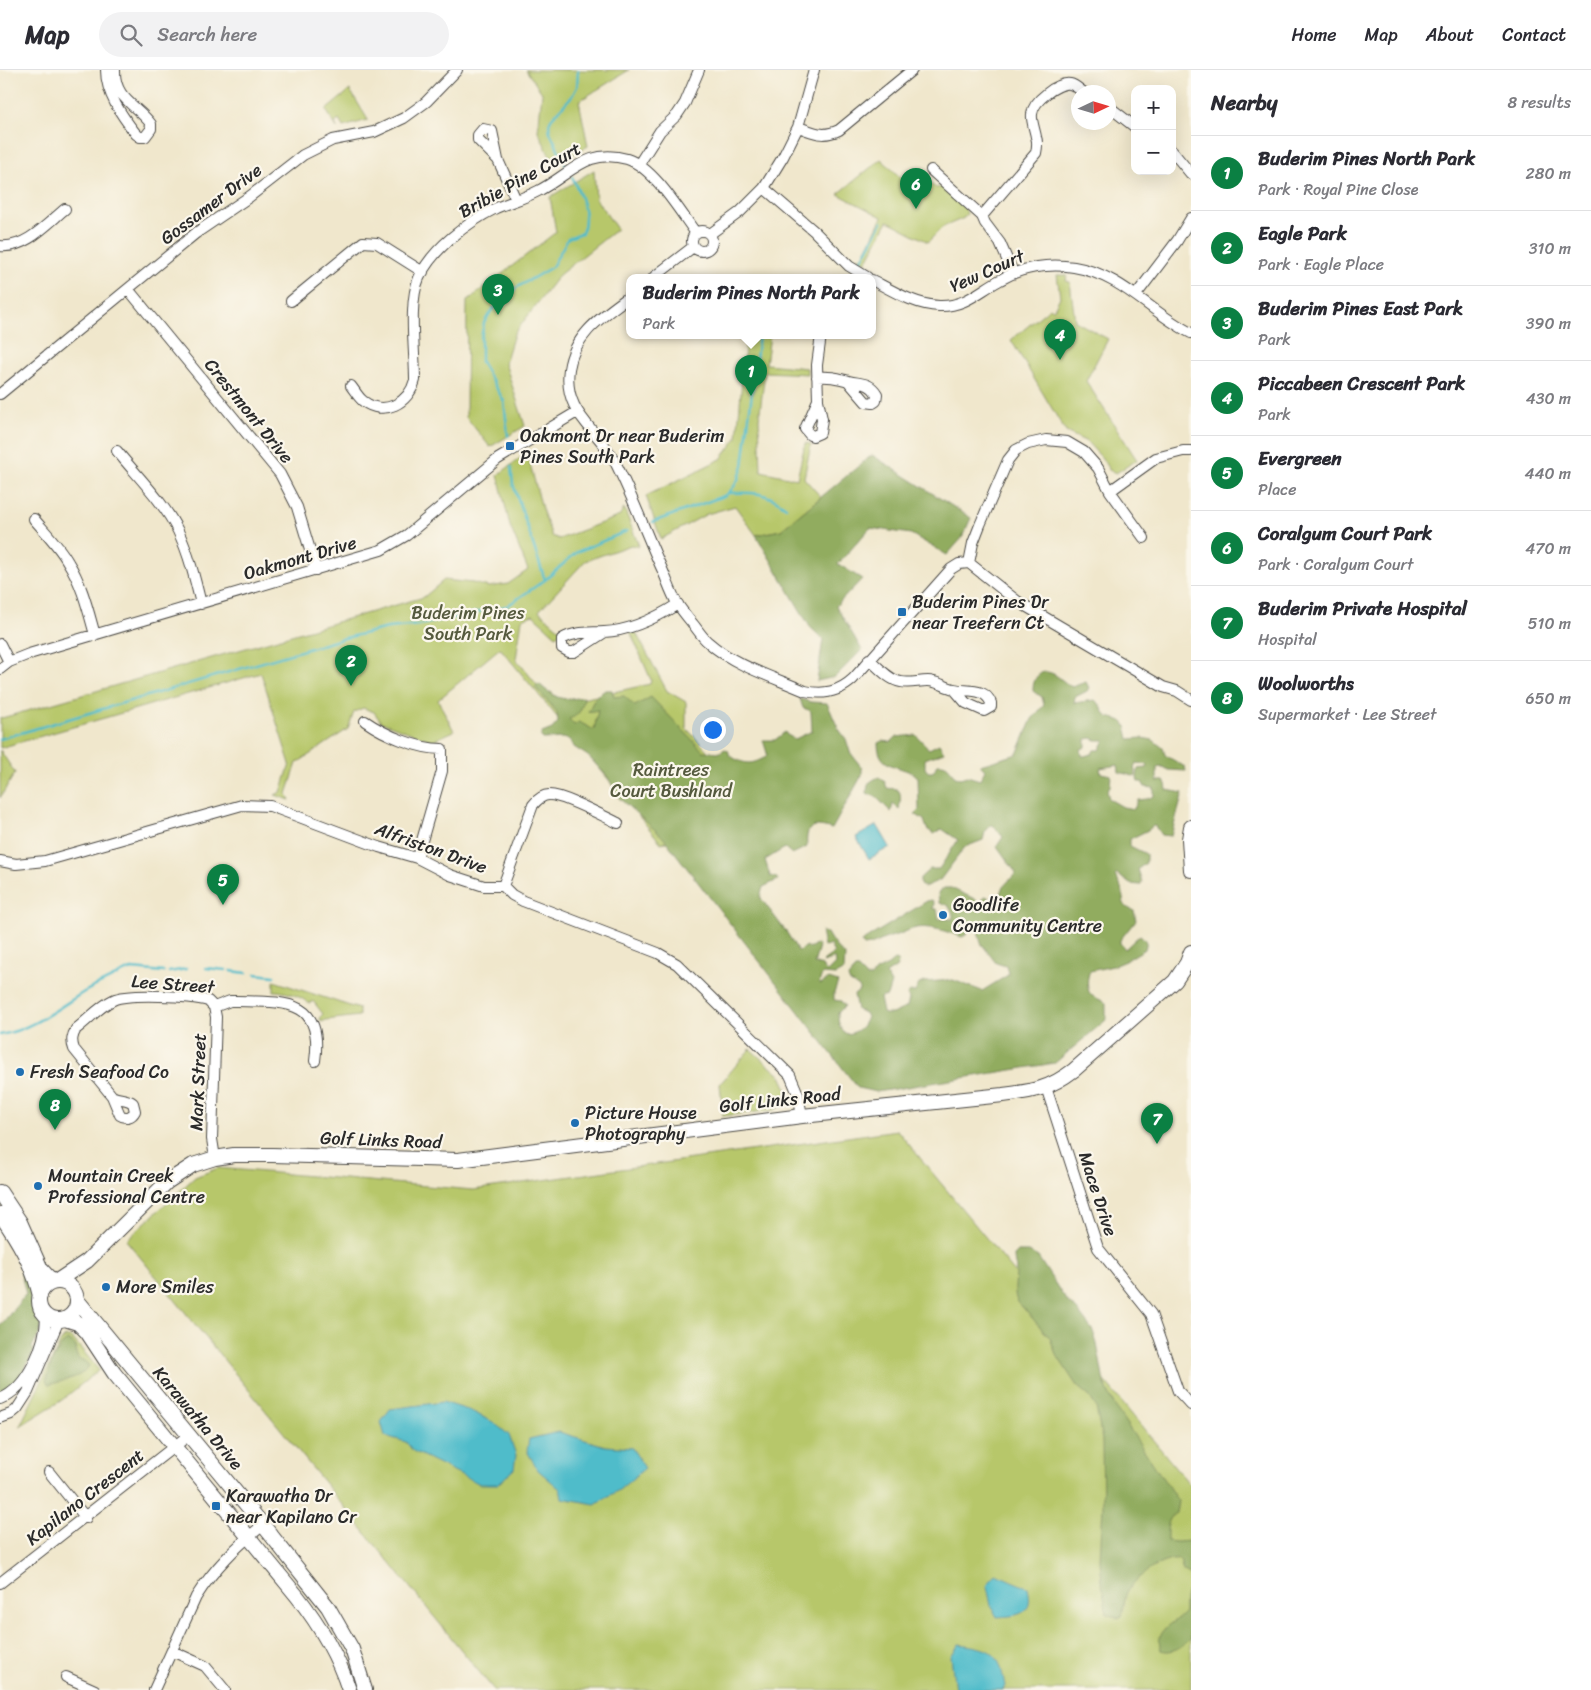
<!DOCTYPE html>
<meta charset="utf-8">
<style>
body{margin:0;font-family:Sriracha,sans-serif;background:#f2f2f3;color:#2b2b33}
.controls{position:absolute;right:15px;top:15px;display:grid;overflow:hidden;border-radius:10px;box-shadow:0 5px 20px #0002}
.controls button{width:45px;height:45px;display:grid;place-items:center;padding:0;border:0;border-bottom:1px solid #e1e1e2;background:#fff;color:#2b2b33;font:25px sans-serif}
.compass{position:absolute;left:1071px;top:15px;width:45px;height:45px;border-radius:50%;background:#fff;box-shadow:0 5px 20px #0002;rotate:86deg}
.you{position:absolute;left:712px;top:659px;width:18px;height:18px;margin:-12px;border:4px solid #fff;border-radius:50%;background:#1a73e8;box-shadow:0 0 0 8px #1a73e833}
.badge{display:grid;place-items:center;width:32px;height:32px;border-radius:50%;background:#0b8043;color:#fff;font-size:16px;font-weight:700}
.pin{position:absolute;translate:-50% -41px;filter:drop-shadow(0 1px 2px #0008)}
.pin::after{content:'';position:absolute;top:26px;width:18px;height:15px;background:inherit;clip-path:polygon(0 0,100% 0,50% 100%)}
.popup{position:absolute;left:626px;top:204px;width:250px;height:65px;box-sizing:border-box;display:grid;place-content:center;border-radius:10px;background:#fff;filter:drop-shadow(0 1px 4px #0005);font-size:16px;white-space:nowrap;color:#7c7c81}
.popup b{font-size:19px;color:#2b2b33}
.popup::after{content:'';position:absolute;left:50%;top:100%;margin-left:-10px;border:10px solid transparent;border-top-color:#fff}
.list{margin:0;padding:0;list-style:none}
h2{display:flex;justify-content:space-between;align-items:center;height:65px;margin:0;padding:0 20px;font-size:21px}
h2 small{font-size:16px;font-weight:400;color:#7c7c81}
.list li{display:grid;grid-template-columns:32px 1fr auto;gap:15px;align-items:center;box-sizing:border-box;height:75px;padding:0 20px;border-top:1px solid #e1e1e2}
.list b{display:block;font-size:19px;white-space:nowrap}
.list p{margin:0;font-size:16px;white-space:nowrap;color:#7c7c81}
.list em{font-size:16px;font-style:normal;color:#7c7c81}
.icon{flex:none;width:28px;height:28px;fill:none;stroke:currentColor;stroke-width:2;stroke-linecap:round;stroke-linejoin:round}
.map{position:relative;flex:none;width:1191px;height:1620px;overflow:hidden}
header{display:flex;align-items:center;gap:30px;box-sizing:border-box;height:70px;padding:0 25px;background:#fff;border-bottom:1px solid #e1e1e2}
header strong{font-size:24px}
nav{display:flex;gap:28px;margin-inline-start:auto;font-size:18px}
.search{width:350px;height:45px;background:#f2f2f3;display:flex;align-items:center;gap:12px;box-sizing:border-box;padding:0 18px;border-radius:28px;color:#7c7c81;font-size:19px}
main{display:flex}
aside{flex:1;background:#fff}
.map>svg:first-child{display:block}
</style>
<header>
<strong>Map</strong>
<div class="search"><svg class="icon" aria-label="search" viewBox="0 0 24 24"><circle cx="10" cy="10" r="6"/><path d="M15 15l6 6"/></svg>Search here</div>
<nav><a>Home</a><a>Map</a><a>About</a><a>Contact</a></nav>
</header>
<main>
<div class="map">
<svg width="1191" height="1620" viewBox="0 0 1191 1620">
<rect width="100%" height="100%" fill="#fbf7ec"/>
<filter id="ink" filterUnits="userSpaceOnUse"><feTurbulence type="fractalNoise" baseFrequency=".02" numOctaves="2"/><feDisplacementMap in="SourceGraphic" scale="10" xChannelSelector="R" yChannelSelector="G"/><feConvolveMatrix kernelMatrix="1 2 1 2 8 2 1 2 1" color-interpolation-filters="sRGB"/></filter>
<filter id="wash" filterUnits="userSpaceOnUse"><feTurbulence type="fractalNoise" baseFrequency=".0096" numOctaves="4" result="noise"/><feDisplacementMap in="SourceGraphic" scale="20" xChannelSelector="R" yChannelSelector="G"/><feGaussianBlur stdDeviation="1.12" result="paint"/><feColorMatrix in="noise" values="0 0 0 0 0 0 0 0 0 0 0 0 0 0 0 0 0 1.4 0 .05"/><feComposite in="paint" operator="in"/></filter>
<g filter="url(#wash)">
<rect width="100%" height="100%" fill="#f0e7cc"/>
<!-- green -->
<path fill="#b7c76a" stroke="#71794a" d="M526 0H629L579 31 588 76 554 95 538 61 542 23Z
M350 20 368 50 343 57 339 50 335 53 337 58 326 40Z
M881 89 915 121 929 112 936 118 943 117 965 138 967 144 964 148 943 157 928 172 888 151 866 192 858 187 863 186 882 147 838 124Z
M594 100 596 129 617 159 559 205 514 264 505 293 525 356 490 377 466 347 467 231 556 162 550 127Z
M1057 205H1067L1066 211 1070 212 1075 251 1108 269 1086 311 1137 390 1116 403 1109 400 1102 388 1087 372 1066 362 1011 270 1050 238 1054 239 1060 227Z
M746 265H770L766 294 807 298V304L765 302 759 349 761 401 797 409 805 373 811 374 804 408 821 427 781 460 756 465 735 436 707 444 661 469 646 426 721 389 737 368Z
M527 383 543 442 552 466 559 469 620 446 624 438 639 476 631 475 585 491 539 541 562 561 556 566 533 545 522 549 516 589 543 622H551L564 633 650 614 651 610 630 561 634 559 667 621 686 632V658L719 693 766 702 785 677 819 666 818 638 822 637 824 673 781 747 661 773 500 578 438 630 454 661 432 671 381 652 374 642 363 638 354 642 348 659 297 693 287 724 290 730 275 725 281 722 290 694 261 603 0 678V647L2 648 424 527 444 510 473 513 489 517 508 514 528 500 510 456 498 405Z
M0 680 15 703 0 728Z
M274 911 359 939V946L326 950 322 952 319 948 323 944 313 931 309 934C302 926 284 921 274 921Z
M750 979 781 1006 789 1023 783 1035 774 1040 723 1046 720 1014Z
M897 1060 1191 1416V1620H494L126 1170 195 1107 218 1098 473 1120Z
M65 1267H69L74 1270 99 1300 62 1330 20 1356 61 1271Z"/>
<!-- forest -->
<path fill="#91ac5e" stroke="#5e6c44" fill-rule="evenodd" d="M872 385 971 448 962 468 947 485 911 464 870 458 838 494 862 509 836 536 862 580 835 607 817 611 823 569 810 557 756 465 781 460Z
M1043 602C1056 601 1062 612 1072 617L1086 612 1089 618 1087 621 1075 627 1074 633 1095 630 1100 635 1107 647C1126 651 1125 651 1129 669L1142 668 1153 670 1163 678 1165 685 1185 697 1186 701 1169 700 1160 696 1157 698V711H1164L1166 714 1167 720 1183 723 1171 766 1161 765 1155 756H1153L1148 760 1130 769V776L1146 784V793L1138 799 1142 812 1140 815 1130 814 1117 804 1115 806C1118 811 1121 816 1122 821 1124 833 1122 836 1134 841L1136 850 1120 870V873L1125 879 1140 865C1145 869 1148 873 1145 879L1125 891 1113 896 1090 901C1087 906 1086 920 1091 925 1095 928 1102 930 1106 933V950L1055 993 876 1022 858 1018 662 766 619 728 607 706 588 686 574 677 570 670 563 668 543 669 541 667 542 663 552 659 558 652 557 642 535 617 539 614C556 629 561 631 584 627 582 639 580 645 569 649L574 655 579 652 594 660 598 640 588 642 595 628 605 620H612L614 627 624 626 635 636 651 627 703 681 718 683 725 679 728 680 730 686C746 695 751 695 766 687L767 683 763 670H775L785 662 787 665 795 669 812 661 811 642 809 640 803 638 800 629 811 632 827 633 838 658 846 669 850 682 862 698V705L832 759C813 753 805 755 807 777L792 784 785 778 765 790 770 806 777 808 778 810 763 817 760 827 787 863 798 881 807 876 809 878 817 874 819 876 814 894 821 895 827 902 835 894 834 888 823 893 824 890 834 883 830 875 824 876 821 862 827 863C832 872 837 879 845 885L844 900 835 905 822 904 819 913 820 914 829 909 838 912 834 923V930L841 931 845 936 838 943C838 952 839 960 847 964 858 962 863 958 867 947L865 943 857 940 854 925 859 921V918L849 911 848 907 855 899H858L866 907H871L876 901 888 895 894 890 898 891 897 897 886 904 891 913 887 926 880 928 883 943 885 944H892L907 937 909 929 907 925 910 922H915L919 914 924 912 953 910 982 921 1008 905V903L1006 896 996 893 981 873 977 858 971 854 966 865 962 867C948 862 927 854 912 859 904 862 898 865 890 867 880 870 875 875 864 876L861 872 927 831 932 830 934 833 933 839H937L939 849H953V844L948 835 939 833 938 823 944 818H951L981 832 985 826 988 827 989 835 992 838 997 835 1002 818 1016 803 997 776 1003 767 992 754 985 762 983 770 965 777 940 810 924 817 920 815V808L930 799H939L958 770 942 759 934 764 927 759 924 750 915 744 919 740 918 707C903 694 878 701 878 673L882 671 891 672 896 667 916 665 929 679 939 674 944 682 925 689V698L928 702H933L938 694C949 693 950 700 955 707L960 708 967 706 980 710 985 700 980 695 1017 684 1032 649 1044 635 1042 627 1033 621C1033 612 1035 606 1043 602ZM1092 668 1096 670H1105L1100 680H1094L1092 684 1084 686H1082L1081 679 1086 677V669ZM1136 693 1148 695 1147 698 1138 699 1137 707 1138 712H1142L1145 717 1154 718V726L1147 729 1138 730 1134 739 1123 737 1109 729 1107 721 1110 716 1111 705 1101 703 1100 698 1118 695 1119 702 1133 706 1136 705 1134 698Z
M879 707 885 712 887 718C890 719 893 718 896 719 903 721 900 733 899 739L893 734 891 742 876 727 867 723C867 713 870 711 879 707Z
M1018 1182H1029L1038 1187 1062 1224 1069 1233 1077 1240 1093 1261 1097 1274 1104 1313 1115 1337 1178 1431 1176 1443C1166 1449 1167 1461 1167 1471L1177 1472 1191 1471V1506L1183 1501 1180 1490C1163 1487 1135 1507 1127 1522 1124 1529 1124 1538 1122 1546L1118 1548 1107 1544 1103 1522 1100 1490 1103 1437 1102 1370 1096 1337 1090 1327 1077 1316 1056 1284 1050 1268 1017 1231C1013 1222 1016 1212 1016 1202 1016 1197 1014 1192 1014 1186Z
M23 1202C34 1212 30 1228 33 1240 35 1245 40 1250 41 1255 42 1262 35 1271 32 1277L34 1282C24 1297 20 1319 0 1322V1256L26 1224 21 1204Z
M67 1270 74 1274 76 1278V1284L79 1290H83L89 1295C86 1307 60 1311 49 1315L46 1311C50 1298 56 1278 67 1270Z
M1191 1519V1569C1181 1576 1173 1584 1161 1580 1154 1559 1174 1555 1185 1542 1185 1533 1183 1524 1191 1519Z"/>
<!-- water -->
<path fill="#4fbcca" stroke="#3d747a" d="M877 755 890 777 869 789 856 767Z
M443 1332 471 1341 493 1352 509 1365 516 1385 514 1399 498 1414H480L413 1381 406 1372 385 1366 381 1352 390 1339Z
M559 1362 605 1376 632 1378 645 1398 619 1420 595 1434 562 1428 560 1419 538 1400 527 1381 529 1369Z
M995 1504C1007 1508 1016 1514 1028 1517 1029 1522 1030 1529 1029 1534 1026 1547 1007 1546 997 1547L991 1536 987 1516Z
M959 1574C994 1579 999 1582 1005 1616L1003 1620H955L951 1586Z"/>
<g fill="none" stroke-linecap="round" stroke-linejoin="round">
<!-- stream -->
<path stroke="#4fbcca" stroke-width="2.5" d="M566 96 550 62 549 54 551 49 572 26 577 17 578 0
M857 193 862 189 882 152
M508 366 504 331 481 292V268L484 253 491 241 516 218 552 197 568 168 582 163C590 146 580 123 572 107
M511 397 513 414 545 510
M729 423C754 422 766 422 786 437
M653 452 726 425C736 417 739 408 743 396L759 265
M0 669 345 568 388 558 419 555 507 536 545 510 577 482 627 461
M206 898 226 900
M231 901 247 903
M169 902 186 899
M255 904 274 906
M0 965C31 960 58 938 84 922 98 914 112 908 126 901L132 899 164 902"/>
</g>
</g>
<g filter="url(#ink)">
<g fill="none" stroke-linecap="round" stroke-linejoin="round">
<!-- minor casing -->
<g stroke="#494743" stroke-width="12">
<path id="minor" d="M106 0C106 24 122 46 136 64L140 67H145L151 59V54C137 35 114 29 115 0
M1108 36 1135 57
M798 57C814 62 822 68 839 60L912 0
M1172 81 1191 104
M498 90 478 70V65L483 59 492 61 498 90 516 130
M639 94 660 61 677 45 685 33 699 0
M931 100 982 146 985 153 1000 173 1013 203
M764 118 814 161 849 196 867 207
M982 146 1036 83C1037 78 1038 72 1036 67 1035 60 1031 51 1032 44 1033 31 1058 12 1070 14 1075 15 1079 19 1083 22
M692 171a10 10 0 1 1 20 0a10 10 0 1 1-20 0Z
M710 164 740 142 764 118 783 87 798 57 814 0
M0 176C25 179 47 154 65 139
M654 207 693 177
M872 210C893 221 915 235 939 236 965 237 979 221 1000 210 1022 197 1049 193 1074 197 1123 205 1149 242 1191 263
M128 219 280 404 297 437 316 500
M1136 225 1177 171 1191 148
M630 226C603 246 574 264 569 299 563 342 595 357 613 388 632 424 645 462 662 499 667 510 671 523 677 533 682 541 688 548 693 554 698 560 702 567 708 572 735 596 773 607 805 621 824 625 839 622 853 609L951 499 959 494 969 493 1017 531 1163 617 1177 621 1191 630
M291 231 363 172 377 173 423 202
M817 307C831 306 837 308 849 311 861 314 870 312 877 324L876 331 873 333 866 332 848 311
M351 316C355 321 358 327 363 331 384 347 409 333 415 310 415 281 408 233 419 208 432 179 468 152 496 138 510 132 525 128 538 121 570 105 587 77 627 89 653 97 679 140 695 162
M0 324 196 163 249 127 303 85 333 70 374 62 404 48 426 32 457 0
M818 330 805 359 810 365 813 366 820 363 822 349 818 330 817 295 821 265
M117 381C137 406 164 432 178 461 189 484 195 509 201 534
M1110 421 1156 388 1183 381H1191
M34 449C46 463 59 476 68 492 82 514 88 540 95 565
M969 493 973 473 980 455 1008 390 1016 380 1028 374 1046 370 1067 372 1084 382 1098 398 1110 421 1144 468
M605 562 574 582H569L562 578V569C576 561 589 563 604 562 630 561 656 548 678 534
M0 574 9 592
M869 589C878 597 889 610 901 612 910 614 918 611 928 611 937 611 945 617 954 619 967 622 985 617 991 633V637L984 641 966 633 954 619
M0 599 9 592 29 584 381 480 407 465 498 389 577 342
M365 651C385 665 418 679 442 679V701L417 788
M0 791 16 794 45 791 242 735 270 736 379 777 417 788 450 805 484 816H503L512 825 523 831 658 883 677 894 790 1005 798 1024 802 1046
M503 816 533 735C537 730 542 725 549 725 564 725 603 746 618 753
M214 937 230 931H237C284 932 324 928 315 991
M1046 1017 1098 1178 1151 1244 1178 1321 1191 1335
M112 1026 74 979C71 971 72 966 76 959 88 950 100 936 113 930 128 923 191 926 208 931L214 937 216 947 212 1069 215 1088
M112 1026C119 1030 127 1028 133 1033L135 1041C132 1047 126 1049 120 1045Z
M0 1329C28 1318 46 1274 46 1246
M0 1348 11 1344 17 1339 28 1322 59 1250
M49 1402 86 1448
M0 1513 189 1365
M172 1581 205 1596 225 1620
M66 1607 95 1620
M154 1620 196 1527C215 1497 236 1477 263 1455"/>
</g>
<!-- major casing -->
<g stroke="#494743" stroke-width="16">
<path id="major" d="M1191 757 1189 769 1191 800
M0 1122 20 1152 41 1199 53 1212
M0 1144C18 1170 33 1195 40 1226
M57 1211 87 1191 167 1112 193 1095 215 1088 234 1085H272L458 1090 802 1046 1003 1025C1034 1021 1049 1019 1074 1000L1175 911 1187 893 1191 882
M39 1231a19 19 0 1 1 38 0a19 19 0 1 1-38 0Z
M78 1231 263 1455 328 1537 352 1579 365 1620
M65 1249 78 1253 87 1262 114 1303 297 1526C319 1554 338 1586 349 1620"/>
</g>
<!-- minor -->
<use href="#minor" stroke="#fff" stroke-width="10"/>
<!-- major -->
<use href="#major" stroke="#fff" stroke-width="14"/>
</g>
</g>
<!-- markers -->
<g fill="#1f6fb2" stroke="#fbf7ec" stroke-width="2">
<rect x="505" y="371" width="10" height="10" rx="2.5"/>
<rect x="897" y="537" width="10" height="10" rx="2.5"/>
<circle cx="943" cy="845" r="5"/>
<circle cx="20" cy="1002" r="5"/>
<circle cx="575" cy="1053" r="5"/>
<circle cx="38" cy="1116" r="5"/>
<circle cx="106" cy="1217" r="5"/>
<rect x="211" y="1431" width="10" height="10" rx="2.5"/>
</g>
<g text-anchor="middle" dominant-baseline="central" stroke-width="4.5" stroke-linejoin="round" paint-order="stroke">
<!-- street labels -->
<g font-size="18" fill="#2b2b2b" stroke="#fbf7ec">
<text transform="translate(520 110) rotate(-29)">Bribie Pine Court</text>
<text transform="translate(211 134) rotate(-37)">Gossamer Drive</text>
<text transform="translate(987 201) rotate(-24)">Yew Court</text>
<text transform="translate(249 341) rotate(51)">Crestmont Drive</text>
<text transform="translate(300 488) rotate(-16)">Oakmont Drive</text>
<text transform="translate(431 778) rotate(20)">Alfriston Drive</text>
<text transform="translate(173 914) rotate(4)">Lee Street</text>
<text transform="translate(198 1012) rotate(-88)">Mark Street</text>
<text transform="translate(780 1030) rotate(-6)">Golf Links Road</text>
<text transform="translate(381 1070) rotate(2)">Golf Links Road</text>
<text transform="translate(1098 1124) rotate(72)">Mace Drive</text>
<text transform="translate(198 1348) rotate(50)">Karawatha Drive</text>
<text transform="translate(85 1427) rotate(-38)">Kapilano Crescent</text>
</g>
<!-- poi labels -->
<g font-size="18" fill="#2b2b2b" stroke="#fbf7ec" text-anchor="start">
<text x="520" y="366">Oakmont Dr near Buderim<tspan x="520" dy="21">Pines South Park</tspan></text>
<text x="912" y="532">Buderim Pines Dr<tspan x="912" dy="21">near Treefern Ct</tspan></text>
<text x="953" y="835">Goodlife<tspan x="953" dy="21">Community Centre</tspan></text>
<text x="30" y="1002">Fresh Seafood Co</text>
<text x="585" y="1043">Picture House<tspan x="585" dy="21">Photography</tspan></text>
<text x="48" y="1106">Mountain Creek<tspan x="48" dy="21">Professional Centre</tspan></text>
<text x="116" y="1217">More Smiles</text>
<text x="226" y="1426">Karawatha Dr<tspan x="226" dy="21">near Kapilano Cr</tspan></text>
</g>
<!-- park labels -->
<g font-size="18" fill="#555a3e" stroke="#fbf7ec">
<text x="468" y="543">Buderim Pines<tspan x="468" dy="21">South Park</tspan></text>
<text x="671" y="700">Raintrees<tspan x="671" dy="21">Court Bushland</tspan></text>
</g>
</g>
</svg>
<div class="controls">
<button>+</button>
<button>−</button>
</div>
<svg class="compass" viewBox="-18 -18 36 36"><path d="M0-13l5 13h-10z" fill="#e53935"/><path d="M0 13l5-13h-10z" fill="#7c7c81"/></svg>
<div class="you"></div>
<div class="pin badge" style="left:751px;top:326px">1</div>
<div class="popup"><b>Buderim Pines North Park</b>Park</div>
<div class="pin badge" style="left:351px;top:616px">2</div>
<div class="pin badge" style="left:498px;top:245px">3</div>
<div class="pin badge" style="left:1060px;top:290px">4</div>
<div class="pin badge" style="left:223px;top:835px">5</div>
<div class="pin badge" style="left:916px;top:139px">6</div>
<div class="pin badge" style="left:1157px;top:1074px">7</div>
<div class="pin badge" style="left:55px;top:1060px">8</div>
</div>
<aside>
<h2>Nearby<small>8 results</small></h2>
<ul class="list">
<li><span class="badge">1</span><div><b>Buderim Pines North Park</b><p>Park · Royal Pine Close</p></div><em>280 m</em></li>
<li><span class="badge">2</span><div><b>Eagle Park</b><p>Park · Eagle Place</p></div><em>310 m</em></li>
<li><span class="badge">3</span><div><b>Buderim Pines East Park</b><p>Park</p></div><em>390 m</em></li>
<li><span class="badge">4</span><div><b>Piccabeen Crescent Park</b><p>Park</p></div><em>430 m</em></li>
<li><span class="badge">5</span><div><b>Evergreen</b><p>Place</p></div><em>440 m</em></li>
<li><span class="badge">6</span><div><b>Coralgum Court Park</b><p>Park · Coralgum Court</p></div><em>470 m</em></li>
<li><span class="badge">7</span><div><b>Buderim Private Hospital</b><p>Hospital</p></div><em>510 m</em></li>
<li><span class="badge">8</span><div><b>Woolworths</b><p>Supermarket · Lee Street</p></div><em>650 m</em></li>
</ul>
</aside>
</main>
